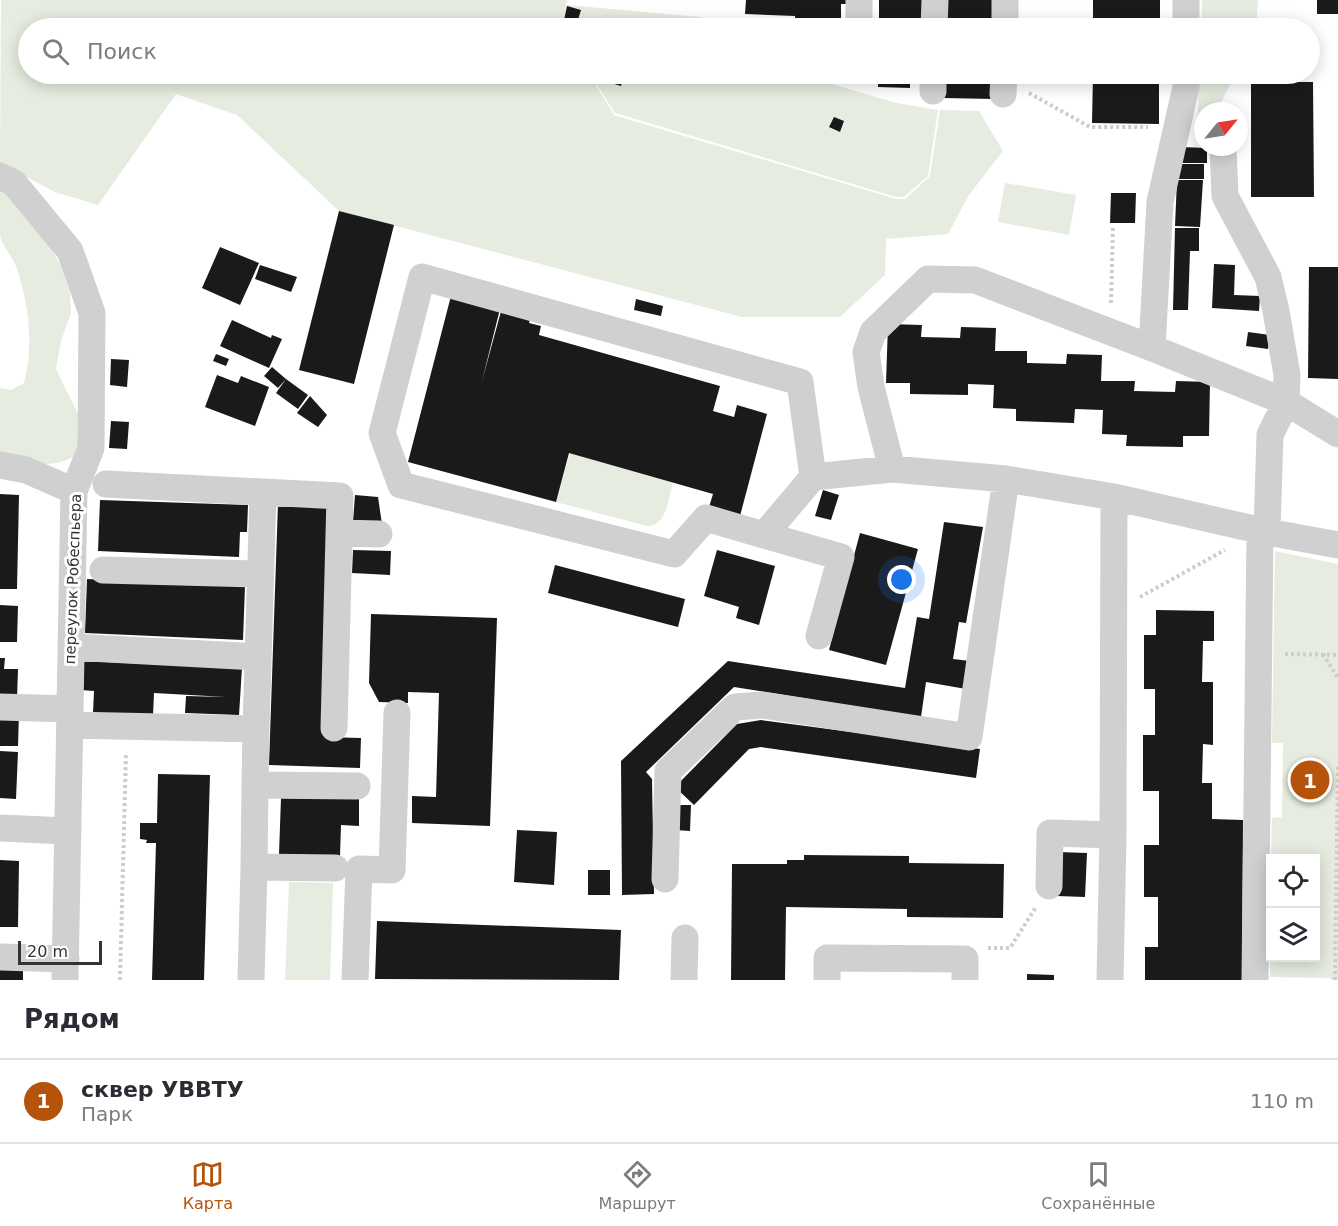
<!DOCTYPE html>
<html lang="ru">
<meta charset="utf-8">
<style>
body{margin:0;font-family:"DejaVu Sans",sans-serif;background:#f7f7f7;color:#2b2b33}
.controls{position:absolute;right:18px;bottom:18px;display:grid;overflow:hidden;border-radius:0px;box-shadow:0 3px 15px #0003}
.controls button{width:54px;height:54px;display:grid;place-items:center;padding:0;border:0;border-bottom:2px solid #e1e1e2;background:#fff;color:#2b2b33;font:30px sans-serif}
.compass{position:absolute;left:1194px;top:102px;width:54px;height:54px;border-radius:50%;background:#fff;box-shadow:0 3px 15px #0003;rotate:60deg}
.scale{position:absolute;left:18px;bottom:15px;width:84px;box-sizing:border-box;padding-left:6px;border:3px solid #333;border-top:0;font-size:16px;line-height:21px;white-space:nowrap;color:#333;-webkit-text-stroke:4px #fff;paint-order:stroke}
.you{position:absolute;left:902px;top:580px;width:21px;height:21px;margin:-15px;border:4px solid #fff;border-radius:50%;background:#1a73e8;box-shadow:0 0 0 9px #1a73e833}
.badge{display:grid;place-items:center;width:39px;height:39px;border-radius:50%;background:#b45309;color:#fff;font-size:20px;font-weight:700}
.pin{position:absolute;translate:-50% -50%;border:3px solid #fff;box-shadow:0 2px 6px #0006}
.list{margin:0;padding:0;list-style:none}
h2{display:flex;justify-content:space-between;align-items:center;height:78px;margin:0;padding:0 24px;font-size:26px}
h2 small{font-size:20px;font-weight:400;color:#7c7c81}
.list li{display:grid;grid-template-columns:39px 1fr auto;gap:18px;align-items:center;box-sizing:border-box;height:84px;padding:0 24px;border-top:2px solid #e1e1e2}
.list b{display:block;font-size:22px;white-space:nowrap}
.list p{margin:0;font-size:20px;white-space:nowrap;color:#7c7c81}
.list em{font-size:20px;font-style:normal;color:#7c7c81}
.icon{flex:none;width:33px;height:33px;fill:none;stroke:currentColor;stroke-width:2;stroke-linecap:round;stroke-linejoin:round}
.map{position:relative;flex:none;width:1338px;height:980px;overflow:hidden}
.search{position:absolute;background:#fff;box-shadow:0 3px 15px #0003;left:18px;right:18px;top:18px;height:66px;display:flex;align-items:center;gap:15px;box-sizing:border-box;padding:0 21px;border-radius:33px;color:#7c7c81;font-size:22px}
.sheet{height:162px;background:#fff}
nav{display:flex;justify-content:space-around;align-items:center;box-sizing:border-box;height:84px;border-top:2px solid #e1e1e2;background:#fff;font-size:16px;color:#7c7c81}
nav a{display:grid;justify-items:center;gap:3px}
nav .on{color:#b45309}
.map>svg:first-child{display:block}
</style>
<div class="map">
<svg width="1338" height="980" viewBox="0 0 1338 980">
<rect width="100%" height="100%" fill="#fff"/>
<!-- green -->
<path fill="#e6ecdf" d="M1 0H567L562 26 567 5 700 17 719 28H28V74H589L614 115 896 199H905L930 176 940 110 979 111 1003 151 969 195 948 234 886 239 885 275 840 317H742L339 211 237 115 176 94 98 205 55 192 0 163Z
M1202 0H1258L1256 28H1201Z
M590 74H799L896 103 938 110 928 176 904 197H896L615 113Z
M1199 74H1235L1217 111H1203V131H1197Z
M1005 183 1076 195 1069 235 998 222Z
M0 184 33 216 61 266 70 293 71 313 61 341 56 369 80 418 83 433 73 457C49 470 25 462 0 456V388L11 390 24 383C34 345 29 306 17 269 13 257 3 247 0 236 0 222 0 199 0 184Z
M570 453 673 483C668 499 667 526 647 526L556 502Z
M1275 551 1338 564V980H1331L1330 978 1270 977V919V958H1316V858H1271L1272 818 1282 817 1283 743H1272Z
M289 882 333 883 330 980H285Z"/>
<!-- building -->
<path fill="#1a1a1a" d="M746 0H849V4H841V28H795V16L745 14Z
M879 0H927L926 28H879Z
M944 0H996V28H943Z
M1093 0H1160V28H1093Z
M1317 0H1338V14H1317Z
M567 6 581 10 577 23 564 20Z
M614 74H624L621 86 611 83Z
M713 74H731L727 84 712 79Z
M878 74H910V88L878 87Z
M943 74H995V99L942 98Z
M1093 74H1159V124L1092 123Z
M1251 82H1313L1314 197H1251Z
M834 117 844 121 840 132 829 127Z
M1181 147 1207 148V163H1181Z
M1178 164H1204V179H1178Z
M1177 180H1203L1200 227 1175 226Z
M1111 193H1136L1135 223H1110Z
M339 211 394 225 354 384 299 370Z
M1175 228H1199V251H1190L1188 310H1173Z
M220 247 259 263 240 305 202 288Z
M1214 264 1235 265 1234 295 1260 296 1259 311 1212 308Z
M260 265 297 277 291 292 255 279Z
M1309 267H1338V379L1308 378Z
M452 292 501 305 482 381 503 304 532 312 529 323 541 326 539 335 720 386 713 411 734 417 737 405 767 414 740 516 709 507 713 494 569 453 556 502 408 462Z
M636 299 663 306 661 316 634 310Z
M232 320 271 338 272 335 282 339 269 368 220 346Z
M888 324 922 325 921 337 960 338 961 327 996 328 995 351H1027V363L1066 364 1067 354 1102 355 1101 381H1135L1134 391 1175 392 1176 381 1210 382 1209 436H1183V447L1126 446 1127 435 1102 434 1103 410 1075 409 1074 423 1016 421V409L993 408 994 385 968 384V395L910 394V383H886Z
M1248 332 1270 335 1268 349 1246 346Z
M216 354 229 359 226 366 213 361Z
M111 359 129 360 127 387 110 385Z
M272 367 286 379 278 388 264 376Z
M217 375 238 383 241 376 269 387 255 426 205 407Z
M286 379 308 395 298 409 276 393Z
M310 396 327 415 318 427 297 413Z
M111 421 129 422 127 449 109 448Z
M823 490 839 495 831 520 815 516Z
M0 494 19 495 17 589H0Z
M355 495 378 497 382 524 353 522Z
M100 500 248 505 247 532H240L239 557 98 551Z
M278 503 332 505 324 737 361 738 360 768 269 765Z
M944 522 983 527 966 623 959 622 953 659 970 661 966 689 926 682 921 717 734 687 646 772 652 779 654 894 622 895 621 761 728 661 905 688 917 617 929 619Z
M860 533 918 549 886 665 829 650Z
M353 550 391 551 390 575 352 573Z
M717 550 775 566 759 625 736 618 739 607 704 596Z
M555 565 685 599 678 627 548 593Z
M87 579 245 586 243 640 85 633Z
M0 605 18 606 17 642H0Z
M1156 610 1214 611V641H1203L1202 682H1213V745L1203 744 1202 783H1212V819L1243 820 1242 980H1145V947H1158V897H1144V845H1159V791H1143V735H1155V689H1144V635H1156Z
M371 614 497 618 490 826 412 823V796L436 797 439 693 408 692V703L379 702 369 683Z
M0 658H5L4 669H18L17 699 0 698Z
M81 661 242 668 239 715 185 713 186 696 226 697 154 693 153 716 93 713 94 691 80 690Z
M0 711 19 712 18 746H0Z
M761 720 980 749 976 778 761 747 749 749 694 805 675 787 737 724Z
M0 751 18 752 16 799 0 798Z
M158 774 210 775 204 980H152L156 843H146L147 840 140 839V823H157Z
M281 798 359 799V826L341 825 340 856 279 854Z
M675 805H691L690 831 675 830Z
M517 830 557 832 554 885 514 882Z
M1058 852 1087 853 1085 897 1057 896Z
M804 855 909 856V863L1004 864 1003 918 907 917V909L786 907 785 980H731L732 864H787V860H804Z
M0 860 19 861 18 927H0Z
M588 870H610V895H588Z
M377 921 621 930 619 980 375 979Z
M0 965H23V980H0Z
M1027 974 1054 975V980H1027Z"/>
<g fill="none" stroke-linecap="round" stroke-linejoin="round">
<!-- path -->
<path stroke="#cdcdcd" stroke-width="4" stroke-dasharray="3 3" stroke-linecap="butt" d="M1029 93 1090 127H1148
M1111 303 1113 226
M1140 597 1225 550
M1285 654 1338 655
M1323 654 1338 678
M988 948H1010L1036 907
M120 980 126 752
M1335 980 1338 764"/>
<!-- minor -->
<path stroke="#d0d0d0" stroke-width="27" d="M859 0V28
M934 28 935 0
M1005 28V0
M1186 28V0
M933 91V74
M1003 94 1004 74
M0 176 14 183 70 251 92 313 91 448 74 491 65 980
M1152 348 1160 202 1186 87V74
M0 465 26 470 74 491
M892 469 871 387 866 352 873 332 928 279 975 280 1152 348 1286 402 1287 375 1276 311 1268 277 1225 196 1223 147
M813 477 800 382 422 277 382 433 401 485 674 554 706 518 764 535 813 477 892 469 1006 479 1114 497 1267 532 1270 435 1286 402 1338 434
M106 484 340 496 334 728
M1267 532 1338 545
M340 533 379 534
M764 535 841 557 819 636
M103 570 260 574
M71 647 258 657
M0 707 70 709
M70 725 256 729 255 785 357 786
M256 729 263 493
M0 828 68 831
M254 867 255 785
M665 879 668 771 735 707 763 705 969 737 1006 479
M1049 886 1050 833 1113 835
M0 957 66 959
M251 980 254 867 335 868
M355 980 359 869 392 870 397 713
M684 980 685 938
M827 980V958L965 959V980
M1110 980 1113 835 1114 497
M1255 980 1260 531"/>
</g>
<g text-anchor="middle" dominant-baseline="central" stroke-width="6" stroke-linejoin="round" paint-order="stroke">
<!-- street labels -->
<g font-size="15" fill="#333" stroke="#fff">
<text transform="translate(73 579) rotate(-88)">переулок Робеспьера</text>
</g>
</g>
</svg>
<div class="controls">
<button><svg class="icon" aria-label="locate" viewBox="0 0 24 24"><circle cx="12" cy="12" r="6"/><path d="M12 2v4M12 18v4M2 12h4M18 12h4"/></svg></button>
<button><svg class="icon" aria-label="layers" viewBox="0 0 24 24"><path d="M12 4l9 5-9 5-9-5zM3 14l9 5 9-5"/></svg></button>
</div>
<svg class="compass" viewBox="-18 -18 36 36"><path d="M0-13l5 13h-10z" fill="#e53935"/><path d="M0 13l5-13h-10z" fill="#7c7c81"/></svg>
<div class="scale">20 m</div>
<div class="you"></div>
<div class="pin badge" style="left:1310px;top:780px">1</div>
<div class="search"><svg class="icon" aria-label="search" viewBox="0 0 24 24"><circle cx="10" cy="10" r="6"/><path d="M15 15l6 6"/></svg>Поиск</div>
</div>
<section class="sheet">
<h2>Рядом<small></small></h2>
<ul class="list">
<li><span class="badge">1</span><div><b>сквер УВВТУ</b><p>Парк</p></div><em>110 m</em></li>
</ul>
</section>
<nav>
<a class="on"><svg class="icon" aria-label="map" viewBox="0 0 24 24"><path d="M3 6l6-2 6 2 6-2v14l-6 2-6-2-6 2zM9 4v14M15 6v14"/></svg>Карта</a>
<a><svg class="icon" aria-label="directions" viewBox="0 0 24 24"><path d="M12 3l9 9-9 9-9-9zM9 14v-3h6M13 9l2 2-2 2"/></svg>Маршрут</a>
<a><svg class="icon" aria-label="saved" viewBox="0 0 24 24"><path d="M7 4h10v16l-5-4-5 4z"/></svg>Сохранённые</a>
</nav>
